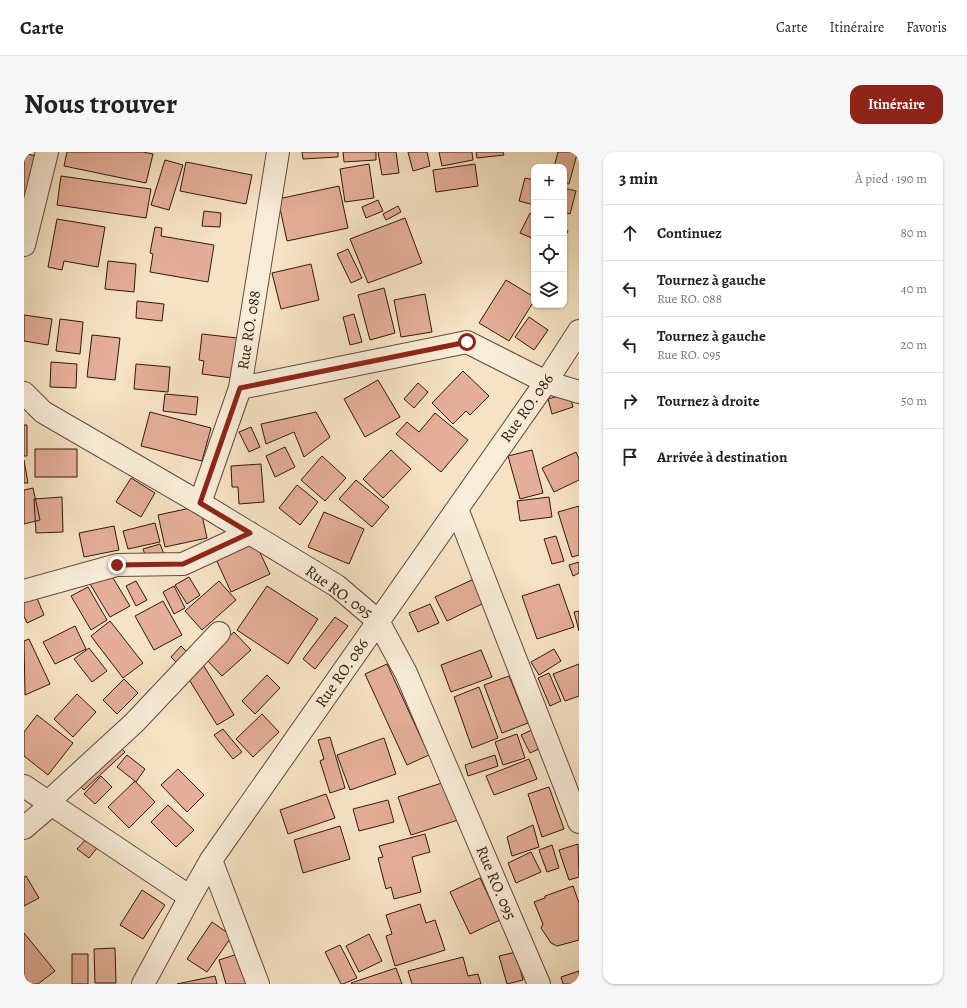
<!DOCTYPE html>
<html lang="fr">
<meta charset="utf-8">
<style>
body{margin:0;font-family:Alegreya,serif;background:#f6f6f6;color:#222}
.controls{position:absolute;right:12px;top:12px;display:grid;overflow:hidden;border-radius:8px;box-shadow:0 1px 3px #0004}
.controls button{width:36px;height:36px;display:grid;place-items:center;padding:0;border:0;border-bottom:1px solid #e0e0e0;background:#fff;color:#222;font:20px sans-serif}
.stop{position:absolute;width:12px;height:12px;margin:-9px;border:3px solid #8f2418;border-radius:50%;background:#fff}
.stop.end{background:#8f2418;border-color:#fff;box-shadow:0 1px 4px #0008}
.list{margin:0;padding:0;list-style:none}
h2{display:flex;justify-content:space-between;align-items:center;height:52px;margin:0;padding:0 16px;font-size:17px}
h2 small{font-size:13px;font-weight:400;color:#767676}
.list li{display:grid;grid-template-columns:26px 1fr auto;gap:12px;align-items:center;box-sizing:border-box;height:56px;padding:0 16px;border-top:1px solid #e0e0e0}
.list b{display:block;font-size:15px;white-space:nowrap}
.list p{margin:0;font-size:13px;white-space:nowrap;color:#767676}
.list em{font-size:13px;font-style:normal;color:#767676}
.icon{flex:none;width:22px;height:22px;fill:none;stroke:currentColor;stroke-width:2;stroke-linecap:round;stroke-linejoin:round}
.map{position:relative;flex:none;width:555px;height:832px;overflow:hidden;border-radius:12px}
header{display:flex;align-items:center;gap:24px;box-sizing:border-box;height:56px;padding:0 20px;background:#fff;border-bottom:1px solid #e0e0e0}
header strong{font-size:19px}
nav{display:flex;gap:22px;margin-inline-start:auto;font-size:14px}
.intro{display:flex;align-items:center;justify-content:space-between;box-sizing:border-box;height:96px;padding:0 24px}
h1{margin:0;font-size:28px}
.button{padding:10px 18px;border-radius:12px;background:#8f2418;color:#fff;font-size:14px;font-weight:700}
main{display:flex;gap:24px;padding:0 24px}
aside{flex:1;background:#fff;border-radius:12px;box-shadow:0 1px 3px #0004}
.map>svg:first-child{display:block}
</style>
<header>
<strong>Carte</strong>
<nav><a>Carte</a><a>Itinéraire</a><a>Favoris</a></nav>
</header>
<div class="intro"><h1>Nous trouver</h1><a class="button">Itinéraire</a></div>
<main>
<div class="map">
<svg width="555" height="832" viewBox="0 0 555 832">
<rect width="100%" height="100%" fill="#f6e3c4"/>
<filter id="stains"><feTurbulence type="fractalNoise" baseFrequency=".005" numOctaves="4"/><feColorMatrix values="0 0 0 0 .2 0 0 0 0 .09 0 0 0 0 .02 0 0 0 .5 -.17"/></filter>
<radialGradient id="worn" r=".72"><stop offset=".6" stop-color="#630" stop-opacity="0"/><stop offset="1" stop-color="#630" stop-opacity=".3"/></radialGradient>
<!-- building -->
<path fill="#e5ae98" stroke="#33170b" d="M43 0H119L129 2 122 31 40 14Z
M278 0H314V5L279 7Z
M319 0H352V8L320 10Z
M354 0H372L375 21 358 23Z
M384 0H403L406 14 389 19Z
M415 0H448L449 8 418 14Z
M452 0H479L480 3 453 6Z
M534 0H545L553 2 545 32 540 31V15H530Z
M0 1 11 4 0 48Z
M141 8 159 13 145 58 127 53Z
M162 10 228 23 222 52 156 39Z
M345 12 350 46 321 50 316 17Z
M451 12 454 34 412 40 409 18Z
M37 24 127 37 122 66 33 53Z
M501 26 510 28V53L495 49Z
M315 34 324 76 263 89 254 47Z
M540 36 552 39 546 62 540 60Z
M354 48 359 59 342 66 338 55Z
M374 54 377 60 362 68 359 62Z
M180 59 197 61 196 75 178 74Z
M506 61 510 63V87L496 81Z
M381 66 398 111 344 131 326 87Z
M33 67 81 75 74 115 40 109 38 118 24 115Z
M131 75 138 76 137 84 190 93 184 130 126 120 129 102 126 101Z
M540 77 544 79 540 87Z
M324 97 338 126 327 131 313 102Z
M84 109 112 112 110 140 81 137Z
M287 112 295 148 257 157 248 121Z
M482 128 510 145V149L485 189 455 171Z
M360 136 371 181 346 188 334 143Z
M401 142 408 180 377 185 370 148Z
M113 149 140 152 138 169 112 166Z
M330 162 338 190 326 193 319 165Z
M0 163 28 167 24 193 0 189Z
M505 165 524 178 510 198 491 185Z
M36 167 59 170 56 202 32 199Z
M178 182 213 186 208 226 178 222 180 209 175 208Z
M68 183 96 186 91 228 63 225Z
M27 210 53 212 52 236 26 235Z
M112 212 146 215 144 240 110 237Z
M439 219 465 244 446 263 442 259 429 272 408 251Z
M354 228 376 265 341 285 320 247Z
M394 231 404 240 390 256 380 247Z
M545 241 549 255 528 262 524 247Z
M141 242 174 245 172 263 139 259Z
M126 260 187 276 178 309 117 294Z
M292 260 306 285 280 305 270 280 242 292 237 272Z
M411 261 444 288 417 320 372 282 383 270 395 280Z
M0 273H3V304H0Z
M227 275 236 295 225 300 215 280Z
M261 295 271 315 251 325 242 304Z
M11 297H53V325H11Z
M367 298 387 317 359 346 339 327Z
M508 298 519 341 496 347 484 304Z
M552 300 555 307V328L530 340 518 316Z
M298 304 322 326 301 349 277 328Z
M0 308 4 331H0Z
M237 312 240 350 215 352 214 335H208L207 314Z
M107 326 131 341 117 365 92 350Z
M332 328 365 355 348 375 315 347Z
M273 333 294 350 276 373 255 356Z
M9 336 16 368 0 372V338Z
M38 345 39 380 12 381 10 347Z
M525 345 528 365 496 369 493 349Z
M176 354 183 386 141 395 134 363Z
M555 354V403L548 405 534 360Z
M300 360 340 377 325 412 284 395Z
M131 371 136 390 104 397 99 379Z
M90 374 95 398 60 405 55 381Z
M532 384 540 409 528 412 520 387Z
M230 388 246 422 207 440 191 405Z
M136 392 140 402 123 408 119 397Z
M555 410V421L549 424 545 413Z
M86 421 106 454 86 465 66 432Z
M165 425 176 443 163 452 151 433Z
M450 427 462 450 423 469 411 445Z
M112 429 123 448 112 454 102 434Z
M195 429 212 448 178 478 161 459Z
M535 432 550 475 513 487 498 444Z
M150 434 161 456 150 462 139 440Z
M243 434 294 467 264 512 213 478Z
M64 435 83 468 67 478 47 444Z
M10 439 20 463 3 471 0 464V443Z
M139 449 158 483 130 498 111 464Z
M406 452 415 471 394 480 385 461Z
M555 459V479L550 460Z
M311 465 324 474 291 517 279 507Z
M86 469 119 511 99 526 67 484Z
M51 474 62 497 31 512 19 490Z
M210 480 227 498 198 524 181 506Z
M5 487 26 532 1 543 0 489Z
M157 494 165 502 155 513 147 505Z
M65 496 83 519 68 530 50 507Z
M530 497 537 509 515 523 507 510Z
M457 498 468 525 427 540 417 513Z
M178 511 210 563 193 573 161 521Z
M363 512 405 603 383 613 341 522Z
M555 512V544L541 549 529 522Z
M525 521 537 549 526 554 514 526Z
M243 523 256 536 231 562 218 549Z
M485 524 504 571 478 581 460 533Z
M100 527 114 541 93 562 79 548Z
M455 535 474 586 448 596 430 545Z
M53 542 72 560 49 585 30 567Z
M238 562 255 580 229 605 212 587Z
M13 563 49 591 24 623 0 604V580Z
M512 576 521 594 506 601 497 583Z
M199 577 218 600 209 607 190 583Z
M493 582 501 606 479 613 471 590Z
M306 585 321 636 306 641 296 609 300 607 294 588Z
M360 586 372 622 326 638 313 603Z
M93 591 101 600 60 638 51 629Z
M103 603 121 617 112 630 93 615Z
M471 603 474 614 444 624 441 613Z
M505 607 513 627 470 643 462 624Z
M154 617 180 643 163 660 137 633Z
M77 624 88 635 71 652 60 642Z
M111 629 131 650 105 676 84 655Z
M421 630 434 668 387 683 374 645Z
M525 635 540 677 518 685 504 642Z
M302 642 311 666 264 682 256 658Z
M364 648 370 670 335 679 329 657Z
M144 653 170 678 152 695 127 670Z
M509 673 515 695 488 704 483 685Z
M316 674 326 707 279 721 270 688Z
M401 682 406 700 388 705 397 740 370 747 367 735 362 737 354 706 359 705 355 694Z
M62 687 73 696 65 706 53 697Z
M554 692 555 725 545 728 535 698Z
M528 693 535 716 523 720 515 698Z
M507 700 517 720 492 731 484 711Z
M2 724 15 746 0 754V725Z
M456 726 476 768 446 782 426 740Z
M549 734 555 751V788L533 794 527 791 517 776 519 772 510 750 521 746V744Z
M118 738 141 753 119 787 96 773Z
M396 752 402 771 411 768 421 798 371 814 362 784 368 782 362 763Z
M188 770 208 784 183 820 163 807Z
M0 781 31 819 14 832H6L0 824Z
M345 782 358 809 335 820 322 794Z
M316 793 333 826 319 832H317L301 800Z
M91 796 92 831H71L70 797Z
M492 800 499 828 483 832 475 804Z
M217 801 226 832H202L195 808Z
M48 802H64V832H48Z
M439 805 444 824 454 822 457 832H388L384 819Z
M372 816 378 832H328L327 831Z
M555 819V832H539L537 825Z
M191 824 193 832H153Z"/>
<g fill="none" stroke-linecap="round" stroke-linejoin="round">
<!-- minor casing -->
<g stroke="#644a39" stroke-width="24">
<path id="minor" d="M0 93 23 0
M216 236 443 190 522 230 555 240
M0 241 19 260 176 351 313 434 354 469 382 521 515 832
M176 351 216 236 254 0
M433 357 555 670
M0 439 93 413 159 412 226 381
M0 634 166 745
M23 651 110 571 195 481
M0 676 27 653
M187 708 234 832
M119 832 166 745 187 708 522 230 555 179"/>
</g>
<!-- minor -->
<use href="#minor" stroke="#f9edd9" stroke-width="22"/>
</g>
<g fill="none" stroke-linecap="round" stroke-linejoin="round">
<!-- route -->
<path stroke="#8f2418" stroke-width="5" d="M93 413 159 412 226 381 176 351 216 236 443 190"/>
</g>
<g text-anchor="middle" dominant-baseline="central" stroke-width="4" stroke-linejoin="round" paint-order="stroke">
<!-- street labels -->
<g font-size="16" fill="#33170b" stroke="#f9edd9">
<text transform="translate(225 178) rotate(-81)">Rue RO. 088</text>
<text transform="translate(503 256) rotate(-55)">Rue RO. 086</text>
<text transform="translate(315 440) rotate(36)">Rue RO. 095</text>
<text transform="translate(318 521) rotate(-55)">Rue RO. 086</text>
<text transform="translate(472 731) rotate(67)">Rue RO. 095</text>
</g>
</g>
<rect width="100%" height="100%" filter="url(#stains)"/>
<rect width="100%" height="100%" fill="url(#worn)"/>
</svg>
<div class="controls">
<button>+</button>
<button>−</button>
<button><svg class="icon" aria-label="locate" viewBox="0 0 24 24"><circle cx="12" cy="12" r="6"/><path d="M12 2v4M12 18v4M2 12h4M18 12h4"/></svg></button>
<button><svg class="icon" aria-label="layers" viewBox="0 0 24 24"><path d="M12 4l9 5-9 5-9-5zM3 14l9 5 9-5"/></svg></button>
</div>
<div class="stop" style="left:443px;top:190px"></div>
<div class="stop end" style="left:93px;top:413px"></div>
</div>
<aside>
<h2>3 min<small>À pied · 190 m</small></h2>
<ul class="list">
<li><svg class="icon" aria-label="ahead" viewBox="0 0 24 24"><path d="M12 20V5M6 11l6-6 6 6"/></svg><div><b>Continuez</b></div><em>80 m</em></li>
<li><svg class="icon" aria-label="left" viewBox="0 0 24 24"><path d="M17 20v-9H6M10 6l-5 5 5 5"/></svg><div><b>Tournez à gauche</b><p>Rue RO. 088</p></div><em>40 m</em></li>
<li><svg class="icon" aria-label="left" viewBox="0 0 24 24"><path d="M17 20v-9H6M10 6l-5 5 5 5"/></svg><div><b>Tournez à gauche</b><p>Rue RO. 095</p></div><em>20 m</em></li>
<li><svg class="icon" aria-label="right" viewBox="0 0 24 24"><path d="M7 20v-9h11M14 6l5 5-5 5"/></svg><div><b>Tournez à droite</b></div><em>50 m</em></li>
<li><svg class="icon" aria-label="arrive" viewBox="0 0 24 24"><path d="M6 21V4h12l-3 4 3 4H6"/></svg><div><b>Arrivée à destination</b></div></li>
</ul>
</aside>
</main>
